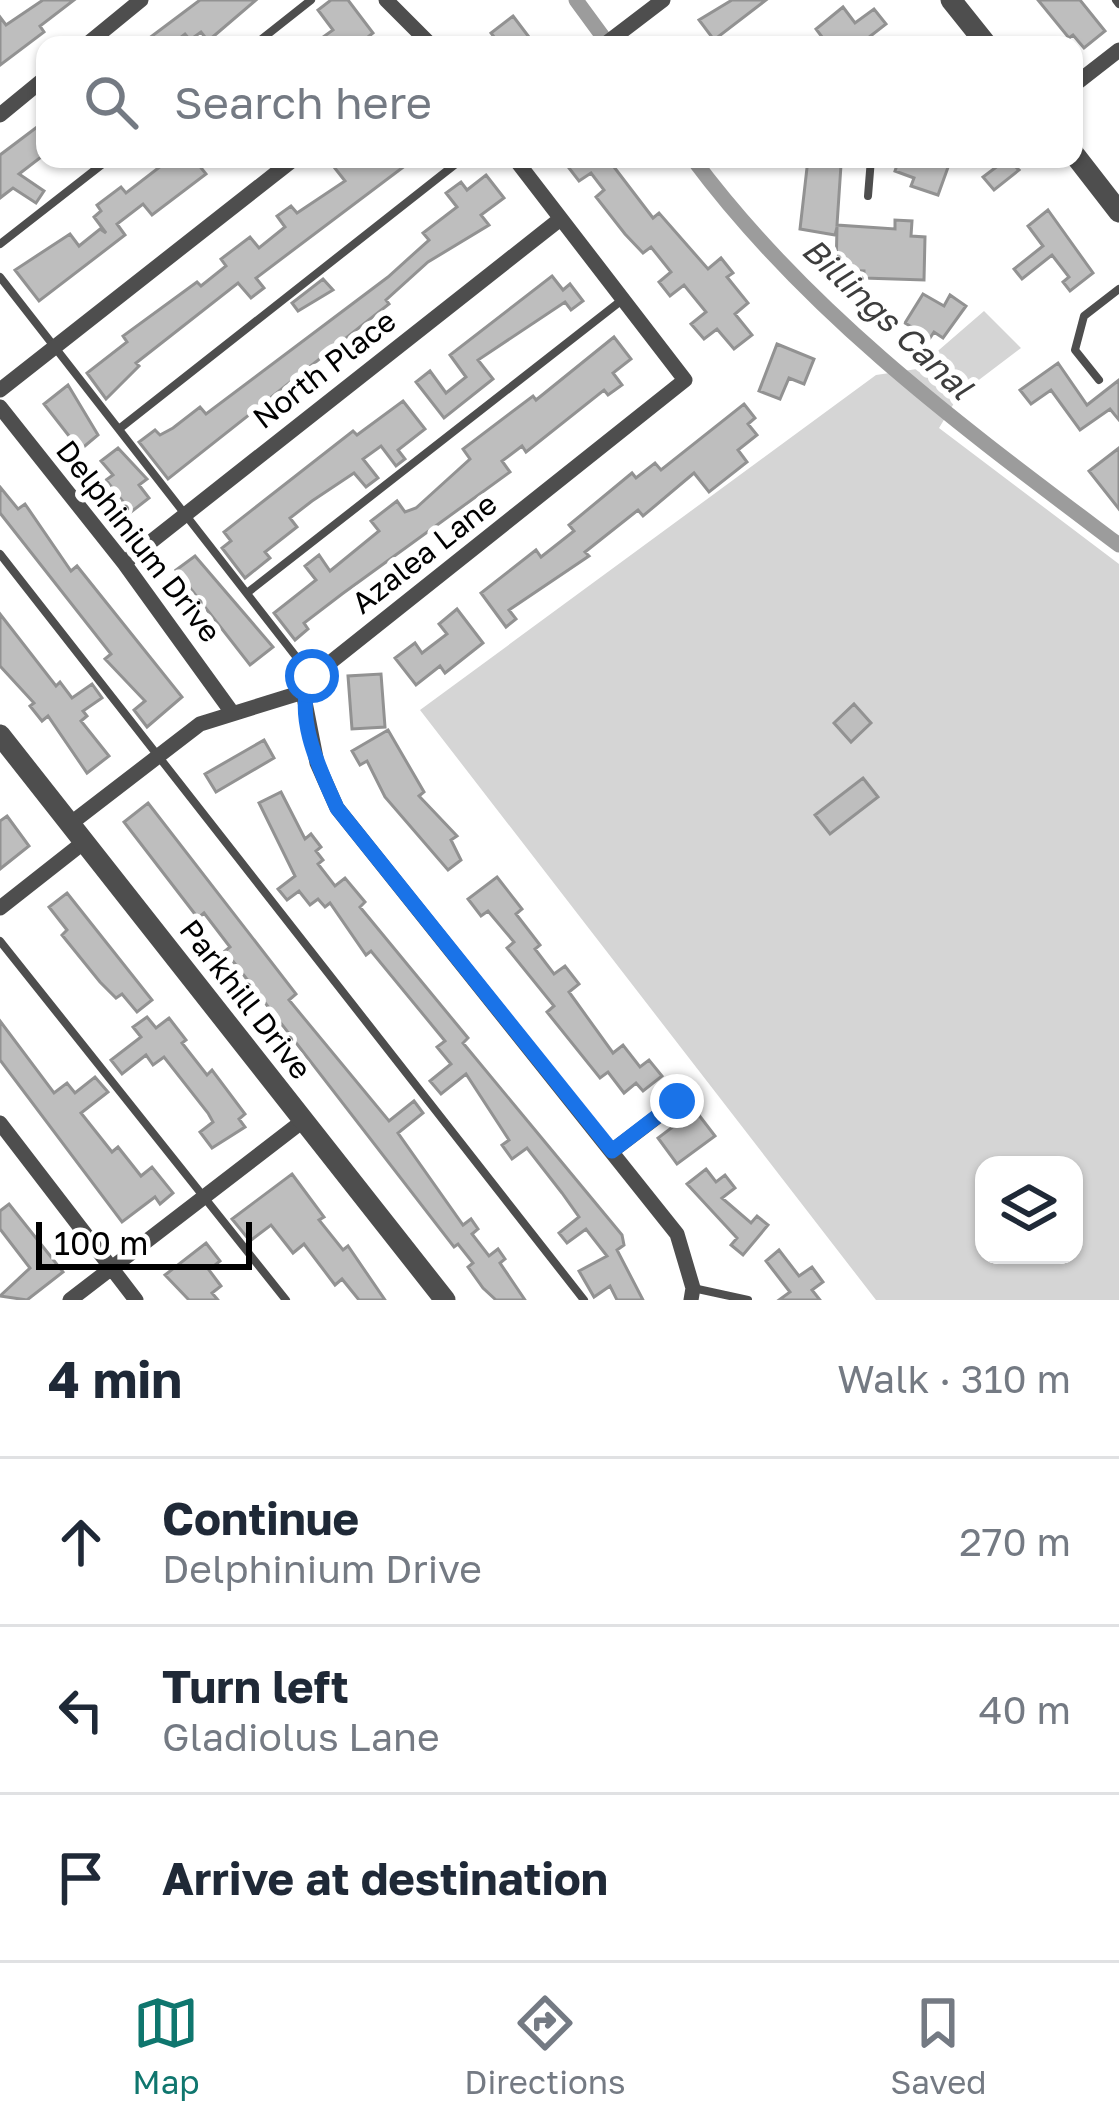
<!DOCTYPE html>
<meta charset="utf-8">
<style>
body{margin:0;font-family:"Golos Text",sans-serif;background:#f2f2f3;color:#1f2937}
.controls{position:absolute;right:36px;bottom:36px;display:grid;overflow:hidden;border-radius:24px;box-shadow:0 3px 9px #0004}
.controls button{width:108px;height:108px;display:grid;place-items:center;padding:0;border:0;border-bottom:3px solid #e0e1e3;background:#fff;color:#1f2937;font:60px sans-serif}
.scale{position:absolute;left:36px;bottom:30px;width:216px;box-sizing:border-box;padding-left:12px;border:6px solid #000;border-top:0;font-size:33px;line-height:42px;white-space:nowrap;color:#000;-webkit-text-stroke:9px #fff;paint-order:stroke}
.stop{position:absolute;width:36px;height:36px;margin:-27px;border:9px solid #1a73e8;border-radius:50%;background:#fff}
.stop.end{background:#1a73e8;border-color:#fff;box-shadow:0 3px 12px #0008}
.list{margin:0;padding:0;list-style:none}
h2{display:flex;justify-content:space-between;align-items:center;height:156px;margin:0;padding:0 48px;font-size:51px}
h2 small{font-size:39px;font-weight:400;color:#747a83}
.list li{display:grid;grid-template-columns:78px 1fr auto;gap:36px;align-items:center;box-sizing:border-box;height:168px;padding:0 48px;border-top:3px solid #e0e1e3}
.list b{display:block;font-size:45px;white-space:nowrap}
.list p{margin:0;font-size:39px;white-space:nowrap;color:#747a83}
.list em{font-size:39px;font-style:normal;color:#747a83}
.icon{flex:none;width:66px;height:66px;fill:none;stroke:currentColor;stroke-width:2;stroke-linecap:round;stroke-linejoin:round}
.map{position:relative;flex:none;width:1119px;height:1300px;overflow:hidden}
.search{position:absolute;background:#fff;box-shadow:0 3px 9px #0004;left:36px;right:36px;top:36px;height:132px;display:flex;align-items:center;gap:30px;box-sizing:border-box;padding:0 42px;border-radius:24px;color:#747a83;font-size:45px}
.sheet{height:660px;background:#fff}
nav{display:flex;justify-content:space-around;align-items:center;box-sizing:border-box;height:168px;border-top:3px solid #e0e1e3;background:#fff;font-size:33px;color:#747a83}
nav a{display:grid;justify-items:center;gap:6px}
nav .on{color:#0f766e}
.map>svg:first-child{display:block}
</style>
<div class="map">
<svg width="1119" height="1300" viewBox="0 0 1119 1300">
<rect width="100%" height="100%" fill="#fff"/>
<!-- green -->
<path fill="#d5d5d5" fill-rule="evenodd" d="M984 311 1021 348 959 395 939 428 1119 564V1300H876L420 710 876 375 917 369ZM984 1165H1074V1255H984Z"/>
<g fill="none" stroke-linecap="round" stroke-linejoin="round">
<!-- canal -->
<path stroke="#9c9c9c" stroke-width="15" d="M576 0 609 45
M693 159C810 316 965 429 1119 545"/>
</g>
<!-- building -->
<path fill="#bebebe" stroke="#929292" stroke-width="3" d="M43 0H74L40 26 44 32 0 65V17L6 25Z
M200 0H256L208 41 201 32 190 40 185 34 171 45H140Z
M331 0H348L373 33 358 45H312L333 30 318 10Z
M732 0H766L714 40 699 20Z
M1038 0H1080L1105 31 1084 48 1073 35 1069 38Z
M843 7 855 23 874 9 886 24 859 45H828L816 29Z
M513 16 535 45H500L491 33Z
M45 121V154L19 174 44 191 36 203 13 188 0 198V155Z
M170 159H194L206 174 152 215 143 204 117 224 125 235 39 301 15 270 70 234 79 246 100 229 106 233 94 217 101 211 97 205 121 187 126 193Z
M345 159H414L256 278 264 288 251 298 238 283 136 363 139 366 106 399 87 373 127 342 123 336 197 282 201 286 226 266 221 259 250 237 259 248 285 227 277 216 291 206 297 213 345 181 334 167Z
M562 159H625L614 167 653 218 659 213 708 269 721 258 733 273 727 277 748 303 735 314 752 335 734 349 717 329 704 339 691 324 706 312 684 285 670 296 659 282 671 272 651 247 643 253 625 234 596 197 604 190 591 173 579 181Z
M808 159 841 165 837 225 895 229V220L912 221 911 236 925 237 924 280 864 278V271L836 270 837 227 835 235 800 229Z
M899 159H951L938 195 911 186 914 178 895 171Z
M1007 159 1019 170 994 190 983 177Z
M486 175 504 198 481 215 489 225 428 262 386 300 389 304 168 479 139 442 155 430 160 435 173 428 200 407 206 414 388 277 429 240 423 233 457 207 446 193 461 182 467 190Z
M1048 210 1093 273 1070 291 1063 282 1069 277 1052 255 1022 279 1014 269 1043 246 1028 226Z
M552 276 563 290 570 284 583 301 571 310 565 302 478 360 493 379 444 418 416 382 430 371 446 393 466 377 450 355Z
M323 279 333 290 298 311 292 303Z
M923 294 944 306 950 295 966 306 943 338 934 332 930 338 905 323Z
M614 337 631 359 613 373 622 385 608 395 604 390 526 452 522 446 502 461 510 472 342 594 304 623 308 629 295 640 274 613 316 580 305 566 319 555 330 571 379 531 371 521 397 501 405 512 416 508 470 459 463 449 533 396 536 400Z
M777 344 814 359 804 384 789 378 780 399 759 391Z
M1058 363 1087 405 1119 380V420L1110 409 1080 430 1051 390 1031 404 1020 390Z
M68 385 98 435 80 450 44 404Z
M403 401 425 429 398 450 405 459 396 466 381 446 363 459 378 478 366 487 354 473 312 501 290 518 297 527 265 552 270 558 245 578 222 548 231 541 224 532 353 431 357 435Z
M744 404 755 418 748 424 757 435 738 450 747 462 709 492 694 473 643 516 638 510 585 552 589 556 509 610 516 619 506 627 481 593 536 550 541 557 574 531 569 525 632 473 636 478 655 463 661 470Z
M118 448 147 479 139 485 149 498 131 512 106 480 113 475 101 461Z
M1119 448V509L1089 471Z
M0 487 18 509 25 504 71 571 77 566 182 697 147 727 134 710 145 701 105 659 111 654 0 513Z
M195 556 273 647 250 665 176 570Z
M457 609 483 643 445 673 440 666 416 685 395 658 415 643 422 653 447 634 439 624Z
M0 614 56 686 60 682 72 698 92 684 102 698 83 711 87 716 81 721 109 756 87 773 48 716 42 721 30 706 34 703 0 666Z
M381 674 385 727 352 729 348 676Z
M854 704 871 723 851 742 834 723Z
M388 730 424 792 419 796 457 836 451 840 461 860 448 870 385 797 367 761 360 765 352 751Z
M264 740 274 758 216 792 205 774Z
M863 778 878 797 830 834 815 815Z
M281 792 305 839 311 834 321 847 316 851 323 860 318 864 335 886 345 878 365 902 360 907 468 1038 463 1043 622 1235 624 1245 617 1250 643 1300H617L610 1286 594 1297 579 1271 607 1256 586 1229 567 1243 559 1233 579 1217 562 1193 527 1148 512 1159 502 1145 509 1140 466 1074 441 1094 430 1081 451 1064 437 1047 445 1041 371 951 366 955 330 903 325 907 318 899 310 905 299 891 287 900 278 889 295 876 259 803Z
M148 803 296 994 289 1000 389 1121 414 1101 423 1113 398 1133 463 1225 471 1219 478 1229 472 1234 489 1256 498 1249 505 1259 500 1263 525 1300H496L483 1288 468 1267 473 1263 458 1244 454 1247 225 951 230 947 204 913 198 918 124 822Z
M7 816 29 846 0 869V821Z
M497 877 522 909 516 914 540 945 535 949 554 974 565 966 579 984 569 992 613 1053 623 1045 640 1067 649 1060 662 1076 643 1091 636 1083 624 1093 608 1072 600 1078 547 1012 554 1006 507 948 514 942 488 911 481 916 468 899Z
M67 893 152 1000 137 1012 122 994 116 998 100 982 62 935 67 930 49 907Z
M147 1017 156 1028 169 1018 186 1040 182 1043 207 1075 212 1070 245 1114 239 1119 245 1127 212 1148 200 1132 213 1122 208 1113 164 1057 153 1065 146 1055 122 1074 111 1060 141 1037 133 1027Z
M0 1021 54 1093 67 1083 75 1093 95 1077 108 1092 81 1113 112 1152 118 1147 141 1176 152 1167 173 1193 160 1204 155 1197 122 1222 0 1060Z
M695 1110 715 1136 677 1164 658 1138Z
M706 1169 716 1182 725 1175 735 1188 722 1198 751 1223 757 1216 768 1225 743 1255 731 1245 737 1238 687 1184Z
M292 1174 324 1217 319 1220 343 1250 348 1246 385 1300H359L342 1279 335 1285 304 1244 293 1253 271 1225 250 1241 232 1219Z
M9 1204 63 1272 27 1300 0 1296 30 1268 0 1229V1211Z
M206 1243 220 1261 209 1270 221 1286 212 1293 218 1300H189L165 1275Z
M779 1250 799 1276 812 1267 823 1282 812 1290 820 1300H779L790 1292 766 1261Z"/>
<g fill="none" stroke-linecap="round" stroke-linejoin="round">
<!-- service -->
<path stroke="#4e4e4e" stroke-width="8" d="M1116 0 1119 4
M254 45 311 0
M868 196 871 159
M0 244 109 159
M0 277 312 677
M1099 380 1075 350 1084 316 1119 289
M119 429 462 159
M0 554 584 1300
M247 593 622 300
M0 941 286 1300
M693 1288 748 1300"/>
<!-- minor -->
<path stroke="#4e4e4e" stroke-width="15" d="M386 0 431 45
M86 45 141 0
M604 45 663 0
M1074 85 1119 50
M0 115 45 78
M0 390 294 159
M0 407 124 563 231 711
M124 563 559 220
M303 692 317 763 337 808 677 1234 693 1288 691 1300
M70 824 200 724 303 692 312 677 685 380 515 159
M0 908 84 842
M0 1123 136 1300
M612 1151 678 1101
M70 1300 304 1120"/>
<!-- tertiary -->
<path stroke="#4e4e4e" stroke-width="21" d="M951 0 987 45
M1074 154 1119 212
M0 735 445 1300"/>
</g>
<g fill="none" stroke-linecap="round" stroke-linejoin="round">
<!-- route -->
<path stroke="#1a73e8" stroke-width="15" d="M312 676C292 714 321 772 337 808L612 1151 677 1101"/>
</g>
<g text-anchor="middle" dominant-baseline="central" stroke-width="12" stroke-linejoin="round" paint-order="stroke">
<!-- street labels -->
<g font-size="30" fill="#000" stroke="#fff">
<text transform="translate(324 369) rotate(-38)">North Place</text>
<text transform="translate(139 541) rotate(52)">Delphinium Drive</text>
<text transform="translate(424 553) rotate(-38)">Azalea Lane</text>
<text transform="translate(246 999) rotate(52)">Parkhill Drive</text>
</g>
<!-- water labels -->
<g font-size="33" font-style="italic" fill="#3d3d3d" stroke="#fff">
<text transform="translate(888 318) rotate(43)">Billings Canal</text>
</g>
</g>
</svg>
<div class="controls">
<button><svg class="icon" aria-label="layers" viewBox="0 0 24 24"><path d="M12 4l9 5-9 5-9-5zM3 14l9 5 9-5"/></svg></button>
</div>
<div class="scale">100 m</div>
<div class="stop" style="left:312px;top:676px"></div>
<div class="stop end" style="left:677px;top:1101px"></div>
<div class="search"><svg class="icon" aria-label="search" viewBox="0 0 24 24"><circle cx="10" cy="10" r="6"/><path d="M15 15l6 6"/></svg>Search here</div>
</div>
<section class="sheet">
<h2>4 min<small>Walk · 310 m</small></h2>
<ul class="list">
<li><svg class="icon" aria-label="ahead" viewBox="0 0 24 24"><path d="M12 20V5M6 11l6-6 6 6"/></svg><div><b>Continue</b><p>Delphinium Drive</p></div><em>270 m</em></li>
<li><svg class="icon" aria-label="left" viewBox="0 0 24 24"><path d="M17 20v-9H6M10 6l-5 5 5 5"/></svg><div><b>Turn left</b><p>Gladiolus Lane</p></div><em>40 m</em></li>
<li><svg class="icon" aria-label="arrive" viewBox="0 0 24 24"><path d="M6 21V4h12l-3 4 3 4H6"/></svg><div><b>Arrive at destination</b></div></li>
</ul>
</section>
<nav>
<a class="on"><svg class="icon" aria-label="map" viewBox="0 0 24 24"><path d="M3 6l6-2 6 2 6-2v14l-6 2-6-2-6 2zM9 4v14M15 6v14"/></svg>Map</a>
<a><svg class="icon" aria-label="directions" viewBox="0 0 24 24"><path d="M12 3l9 9-9 9-9-9zM9 14v-3h6M13 9l2 2-2 2"/></svg>Directions</a>
<a><svg class="icon" aria-label="saved" viewBox="0 0 24 24"><path d="M7 4h10v16l-5-4-5 4z"/></svg>Saved</a>
</nav>
